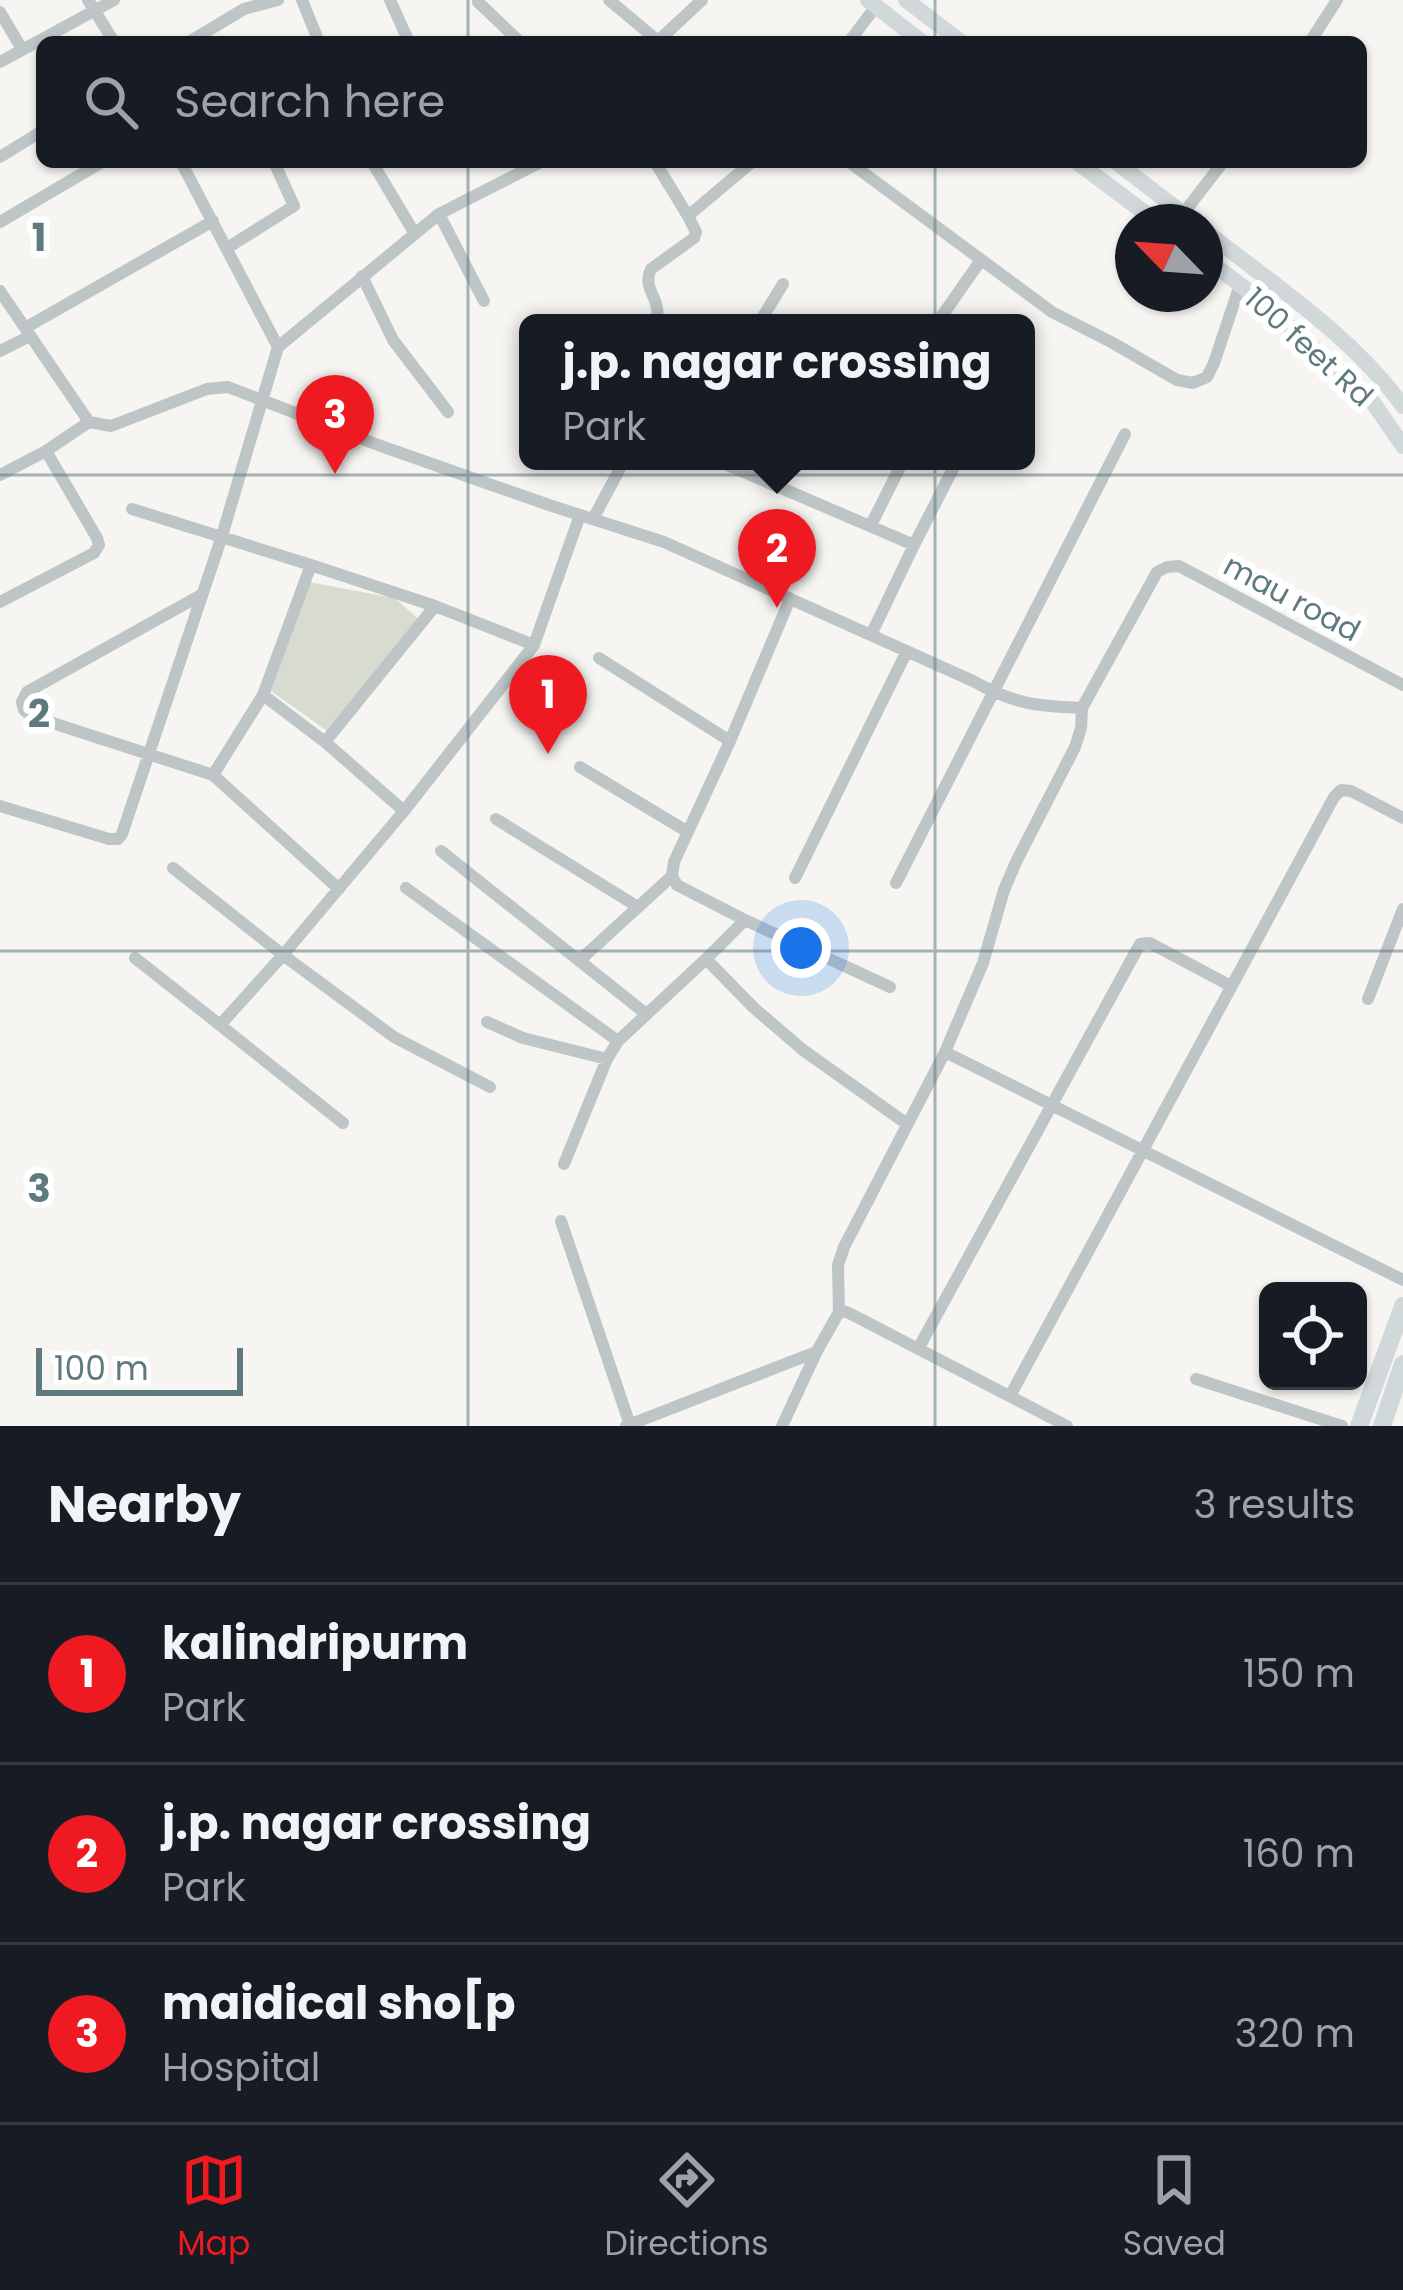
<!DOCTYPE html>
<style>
body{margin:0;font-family:Poppins,sans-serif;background:#20242c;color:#f1f3f6}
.controls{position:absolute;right:36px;bottom:36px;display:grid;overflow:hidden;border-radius:18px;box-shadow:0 3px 9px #0004}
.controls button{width:108px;height:108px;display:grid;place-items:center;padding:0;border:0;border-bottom:3px solid #363941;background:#171b24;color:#f1f3f6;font:60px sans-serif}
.compass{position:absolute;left:1115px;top:204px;width:108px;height:108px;border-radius:50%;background:#171b24;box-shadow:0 3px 9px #0004;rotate:295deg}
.scale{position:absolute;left:36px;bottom:30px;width:207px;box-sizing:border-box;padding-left:12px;border:6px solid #5f7a7f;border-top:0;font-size:33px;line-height:42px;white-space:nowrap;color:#5f7a7f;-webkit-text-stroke:9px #fff;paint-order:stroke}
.you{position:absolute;left:801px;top:948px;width:42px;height:42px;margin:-30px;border:9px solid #fff;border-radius:50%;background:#1a73e8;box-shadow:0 0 0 18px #1a73e833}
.badge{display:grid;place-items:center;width:78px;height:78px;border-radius:50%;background:#ee1921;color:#fff;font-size:39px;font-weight:700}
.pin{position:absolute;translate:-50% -99px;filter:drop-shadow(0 3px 6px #0008)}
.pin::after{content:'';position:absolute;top:63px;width:42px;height:36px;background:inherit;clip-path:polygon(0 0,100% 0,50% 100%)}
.popup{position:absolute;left:519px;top:314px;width:516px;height:156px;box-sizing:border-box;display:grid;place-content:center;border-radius:18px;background:#171b24;filter:drop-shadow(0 3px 9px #0005);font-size:39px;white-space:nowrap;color:#9ea1a6}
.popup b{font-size:45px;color:#f1f3f6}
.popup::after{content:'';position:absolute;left:50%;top:100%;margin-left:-24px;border:24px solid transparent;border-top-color:#171b24}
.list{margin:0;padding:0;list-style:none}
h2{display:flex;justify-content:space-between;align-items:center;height:156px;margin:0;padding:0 48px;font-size:51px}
h2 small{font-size:39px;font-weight:400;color:#9ea1a6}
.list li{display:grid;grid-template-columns:78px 1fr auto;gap:36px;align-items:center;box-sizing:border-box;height:180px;padding:0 48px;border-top:3px solid #363941}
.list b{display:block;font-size:45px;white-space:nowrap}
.list p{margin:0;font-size:39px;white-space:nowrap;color:#9ea1a6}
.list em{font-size:39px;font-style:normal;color:#9ea1a6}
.icon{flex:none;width:66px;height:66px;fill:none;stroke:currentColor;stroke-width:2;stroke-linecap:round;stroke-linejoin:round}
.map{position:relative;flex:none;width:1403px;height:1426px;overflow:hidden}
.search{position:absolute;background:#171b24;box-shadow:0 3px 9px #0004;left:36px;right:36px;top:36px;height:132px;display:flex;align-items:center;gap:30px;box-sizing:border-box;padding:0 42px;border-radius:18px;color:#9ea1a6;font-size:45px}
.sheet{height:696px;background:#171b24}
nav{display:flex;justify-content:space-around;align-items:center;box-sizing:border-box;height:168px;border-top:3px solid #363941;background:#171b24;font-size:33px;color:#9ea1a6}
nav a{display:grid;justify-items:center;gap:6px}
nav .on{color:#ee1921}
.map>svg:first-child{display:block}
</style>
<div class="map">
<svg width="1403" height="1426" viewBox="0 0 1403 1426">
<rect width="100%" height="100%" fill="#f6f5f2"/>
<!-- green -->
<path fill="#d7dbd0" d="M309 582 394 598 421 621 327 731 271 691Z"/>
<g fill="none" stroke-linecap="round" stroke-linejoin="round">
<!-- minor -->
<path stroke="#bec5c7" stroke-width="12" d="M88 0 114 42
M302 0 319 42
M390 0 409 42
M609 0 658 41
M478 2 520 42
M0 12 22 49
M189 42 244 9 278 0
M657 42 702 0
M849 42 876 6
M1310 42 1337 0
M0 62 114 0
M0 157 42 131
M372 162 415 234
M655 162 688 216 752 162
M849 162 1052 312 1111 342 1177 380 1193 383 1207 377 1214 363 1240 285
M439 214 484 301
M1183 214 1223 162
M0 222 102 162
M227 248 294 206 274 162
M362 276 393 340 448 412
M0 291 89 422 111 426 207 389 228 387 378 445 549 505 664 542 973 681C1015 704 1034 706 1082 708L1157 572 1167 567 1179 566 1403 685
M656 323C663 298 641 290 651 269L694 238 696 232 688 216
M759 323 783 284
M937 323 981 260
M25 328 213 221
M278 347 439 214 541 162
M0 351 30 336
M46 451 89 422
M718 461 914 545
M0 475 46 451 97 538 99 545 94 553 0 602
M775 484 791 461
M132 509 311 565
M593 519 624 461
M871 525 903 461
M201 595 27 692 22 702 24 710 31 716 213 775 263 695 311 565 435 606 325 742 263 695
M435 606 534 645
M871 635 914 545 957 461
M599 658 730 741
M325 742 404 811
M580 767 688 832
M213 775 339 889
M0 806 109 839H118L122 834 221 539 278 347 181 162
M496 819 638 907
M441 851 645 1013
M173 868 283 955 394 1037 490 1087
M795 878 907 651
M896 883 1125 434
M406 888 618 1041
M745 920 677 885 672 876 674 862 730 741 790 599
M135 958 220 1025 283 955 404 811 534 645 580 515
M579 961 672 876
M890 987 745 920 706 959 754 1008 803 1050 907 1124
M1368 999 1403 909
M487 1022 523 1038 607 1059
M220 1025 343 1123
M945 1052 1403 1280
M564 1164 607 1059 618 1041 706 959
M561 1221 630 1425
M839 1312 838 1265 844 1247 945 1052 983 963 1004 890 1017 860 1075 747 1081 728 1082 708
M918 1349 1140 944 1150 943 1231 986
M1196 1379 1342 1426
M1010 1396 1334 797 1341 790 1351 791 1403 818
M626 1426 816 1352
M782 1426 817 1351 839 1312H847L1067 1426"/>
<!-- secondary -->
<path stroke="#d0d8d9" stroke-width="16" d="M868 0 922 42
M906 0 961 42
M1077 162 1157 222
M1116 162 1194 222
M1205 231C1273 284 1352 336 1403 406
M1205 258 1264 303 1372 401 1403 446"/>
<!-- primary -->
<path stroke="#d0d8d9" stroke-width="18" d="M1359 1426 1403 1306"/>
<!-- trunk -->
<path stroke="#d0d8d9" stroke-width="18" d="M1382 1426 1403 1364"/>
</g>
<!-- grid -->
<path fill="none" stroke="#5f7a7f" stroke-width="3" stroke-opacity="0.55" d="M468 0V42M935 0V42M468 162V1426M935 162V1426M0 475H1403M0 951H1403"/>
<g text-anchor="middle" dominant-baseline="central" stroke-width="12" stroke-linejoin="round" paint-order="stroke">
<!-- street labels -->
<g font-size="30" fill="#5f7a7f" stroke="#fff">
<text transform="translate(1309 347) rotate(42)">100 feet Rd</text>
<text transform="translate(1292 598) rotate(28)">mau road</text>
</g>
</g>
<g font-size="39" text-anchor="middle" font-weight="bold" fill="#5f7a7f" stroke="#fff" stroke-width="12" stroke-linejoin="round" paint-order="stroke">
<text x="39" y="251">1</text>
<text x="39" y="727">2</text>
<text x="39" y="1202">3</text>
</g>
</svg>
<div class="controls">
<button><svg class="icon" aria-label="locate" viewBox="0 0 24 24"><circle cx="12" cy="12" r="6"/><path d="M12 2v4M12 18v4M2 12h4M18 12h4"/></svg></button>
</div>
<svg class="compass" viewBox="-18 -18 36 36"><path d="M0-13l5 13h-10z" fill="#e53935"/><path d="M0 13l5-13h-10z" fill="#9ea1a6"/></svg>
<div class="scale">100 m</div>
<div class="you"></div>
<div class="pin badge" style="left:548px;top:754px">1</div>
<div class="pin badge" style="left:777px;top:608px">2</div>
<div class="popup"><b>j.p. nagar crossing</b>Park</div>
<div class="pin badge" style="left:335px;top:474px">3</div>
<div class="search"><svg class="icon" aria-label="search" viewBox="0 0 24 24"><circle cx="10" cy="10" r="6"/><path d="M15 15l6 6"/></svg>Search here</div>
</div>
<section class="sheet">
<h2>Nearby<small>3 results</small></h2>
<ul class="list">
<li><span class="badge">1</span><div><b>kalindripurm</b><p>Park</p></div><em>150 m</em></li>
<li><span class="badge">2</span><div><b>j.p. nagar crossing</b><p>Park</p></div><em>160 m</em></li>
<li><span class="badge">3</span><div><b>maidical sho[p</b><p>Hospital</p></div><em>320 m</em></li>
</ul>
</section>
<nav>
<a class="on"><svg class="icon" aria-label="map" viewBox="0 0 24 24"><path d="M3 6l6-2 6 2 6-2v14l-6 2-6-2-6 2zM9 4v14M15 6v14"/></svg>Map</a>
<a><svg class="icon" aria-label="directions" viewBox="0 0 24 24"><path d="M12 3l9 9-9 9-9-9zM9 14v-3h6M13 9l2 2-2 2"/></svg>Directions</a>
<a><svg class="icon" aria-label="saved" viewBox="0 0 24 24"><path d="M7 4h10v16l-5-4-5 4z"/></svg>Saved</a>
</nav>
